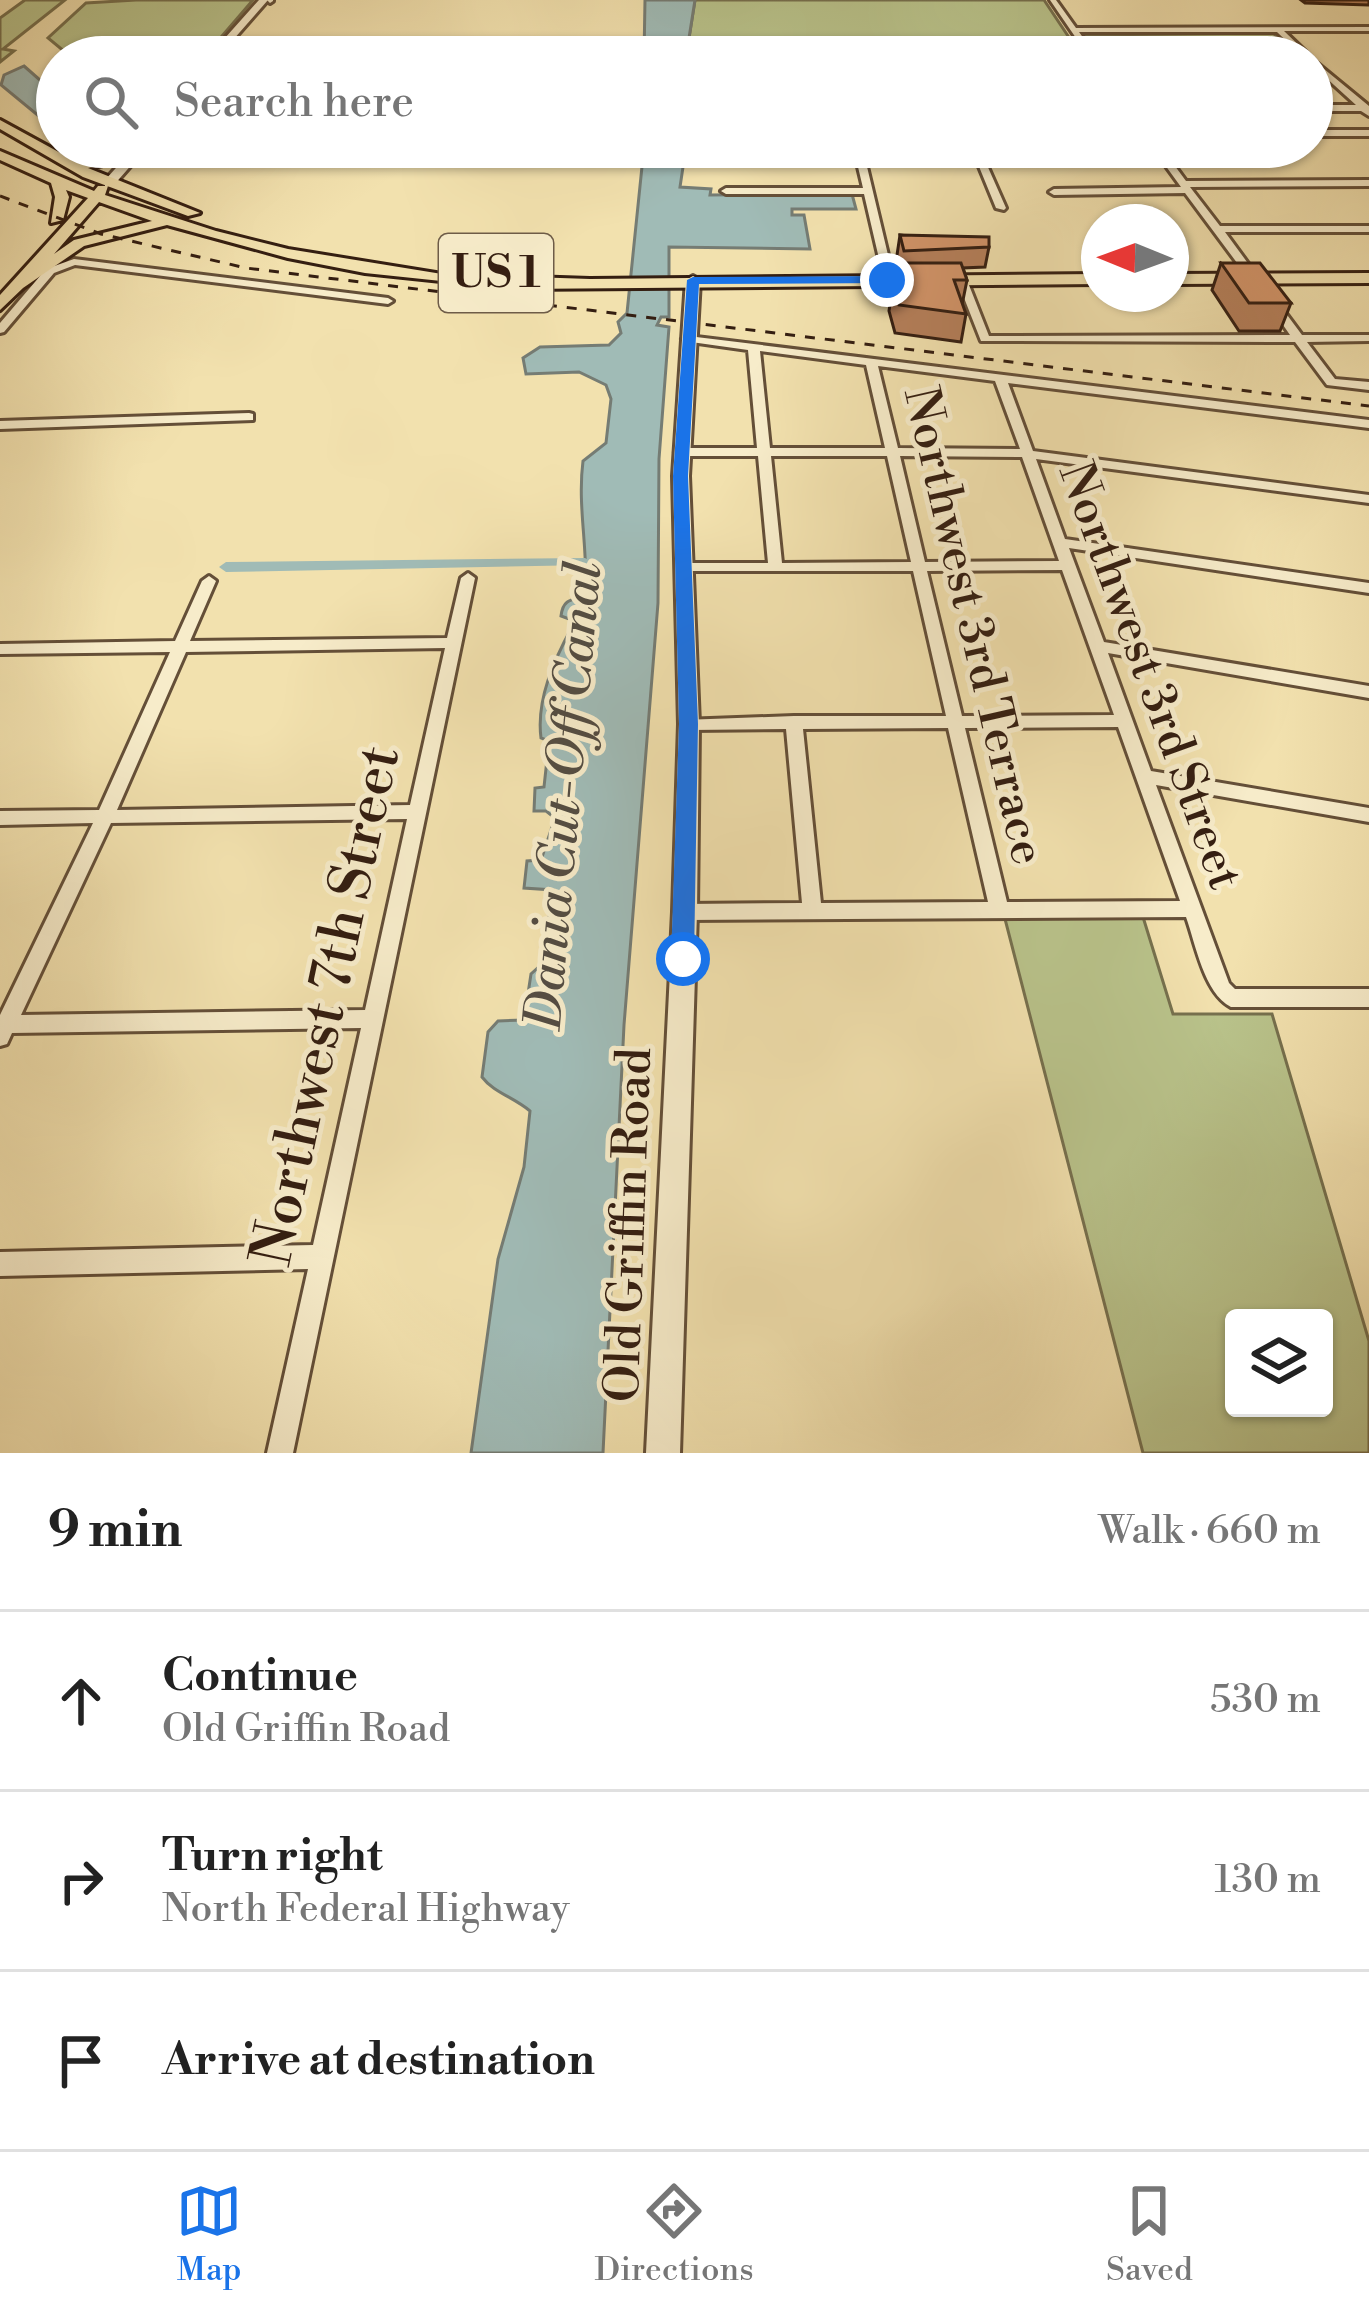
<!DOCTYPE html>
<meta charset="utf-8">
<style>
body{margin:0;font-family:"Libre Bodoni",serif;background:#f2f2f2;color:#222}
.controls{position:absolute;right:36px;bottom:36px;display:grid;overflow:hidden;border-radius:12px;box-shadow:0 3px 9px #0004}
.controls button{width:108px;height:108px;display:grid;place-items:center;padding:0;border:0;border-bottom:3px solid #e0e0e0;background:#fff;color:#222;font:60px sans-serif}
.compass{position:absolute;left:1081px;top:204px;width:108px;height:108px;border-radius:50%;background:#fff;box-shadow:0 3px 9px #0004;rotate:271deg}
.stop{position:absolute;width:36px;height:36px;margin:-27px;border:9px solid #1a73e8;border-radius:50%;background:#fff}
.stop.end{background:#1a73e8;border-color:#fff;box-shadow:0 3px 12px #0008}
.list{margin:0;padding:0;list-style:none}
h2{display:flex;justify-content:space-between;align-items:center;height:156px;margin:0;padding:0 48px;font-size:51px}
h2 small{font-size:39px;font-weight:400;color:#767676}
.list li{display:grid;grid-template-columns:78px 1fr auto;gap:36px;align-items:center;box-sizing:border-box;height:180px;padding:0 48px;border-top:3px solid #e0e0e0}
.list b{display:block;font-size:45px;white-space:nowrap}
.list p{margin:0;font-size:39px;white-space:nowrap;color:#767676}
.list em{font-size:39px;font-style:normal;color:#767676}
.icon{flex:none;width:66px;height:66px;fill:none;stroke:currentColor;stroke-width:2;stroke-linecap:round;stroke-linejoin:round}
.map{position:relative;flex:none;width:1369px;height:1453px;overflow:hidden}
.search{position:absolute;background:#fff;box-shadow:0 3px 9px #0004;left:36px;right:36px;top:36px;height:132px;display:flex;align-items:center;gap:30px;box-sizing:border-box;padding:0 42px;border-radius:66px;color:#767676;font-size:45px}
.sheet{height:696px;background:#fff}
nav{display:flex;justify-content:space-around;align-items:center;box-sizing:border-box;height:168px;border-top:3px solid #e0e0e0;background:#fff;font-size:33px;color:#767676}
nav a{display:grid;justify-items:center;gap:6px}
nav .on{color:#1a73e8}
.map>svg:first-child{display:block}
</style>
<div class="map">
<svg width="1369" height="1453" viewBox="0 0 1369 1453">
<rect width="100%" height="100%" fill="#f2e1ae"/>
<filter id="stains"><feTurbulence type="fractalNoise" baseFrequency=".00167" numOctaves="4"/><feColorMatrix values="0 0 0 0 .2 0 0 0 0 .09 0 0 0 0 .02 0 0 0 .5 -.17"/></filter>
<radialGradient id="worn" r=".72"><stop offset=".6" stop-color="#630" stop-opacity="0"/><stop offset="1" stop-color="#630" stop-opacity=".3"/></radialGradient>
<!-- green -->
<path fill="#b9c38b" stroke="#76704e" stroke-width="3" fill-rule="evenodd" d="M25 0H65L3 49 14 51 0 62V18Z
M136 0H253L204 57H71L48 38 86 3Z
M695 0H1044L1082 57H686Z
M1273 33 1303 57H1098L1083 35Z
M1143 917 1173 1014H1272L1369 1341V1453H1143L1005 919ZM1234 1318H1324V1408H1234Z"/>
<!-- water -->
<path fill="#a0bbb6" stroke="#757c74" stroke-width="3" d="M645 0H695L686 57H644Z
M24 66 57 95V131L1 85 4 75Z
M644 147H686L680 187 711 189 710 195 852 194 856 209H792V215H804L810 249 669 247V317H661L657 325 669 327 659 459 658 603 624 1025 603 1453H471L498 1259 524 1167 530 1111C515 1098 493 1092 482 1077L488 1032 498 1021 524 1020 531 974 542 964 553 890 524 888 527 861 541 860 555 818 546 811H534L535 788 544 787 549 741 541 738C536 700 554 660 572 627V620L561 616C563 599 571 600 585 597 589 552 577 508 583 461L606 443 611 399 606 385 579 372 526 374 523 358 540 347 609 345 621 333 618 322 627 313Z"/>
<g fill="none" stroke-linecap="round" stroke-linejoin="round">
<!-- canal -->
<path fill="#a0bbb6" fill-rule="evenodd" d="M585 558 592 562 590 565 226 572 219 567 226 562Z"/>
<!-- minor casing -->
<g stroke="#644f38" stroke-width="6">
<path id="minor" d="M267 0H273V1L270 3Z
M1050 0H1056L1076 28 1369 27V31H1284L1311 57H1303L1277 32H1079L1097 57H1089Z
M1312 59 1369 106V116L1361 111H1312V105H1356L1312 65Z
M1312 130H1369V136H1312Z
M878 147 863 150 894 280 889 283 884 280 864 194H726L721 191 726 188H863L854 150 710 151 706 148Z
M971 147H979L1006 208 1004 210 996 208Z
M1152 147H1161L1186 181 1369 180V186L1190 187 1220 226H1369V232H1225L1258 277 1253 280 1249 279 1185 193 1054 195 1049 192 1054 189 1181 187Z
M74 259 388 298 393 301 388 304 75 265 54 273 4 332 0 333V323L46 269Z
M962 277 967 280 989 336 1290 335 1267 302 1276 300 1302 335H1369V341L1307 342 1335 379 1369 382V390L1327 385 1295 342 981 341 957 280Z
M688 336 1369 420V428L1008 383 1033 451 1369 495V503L1036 459 1065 539 1369 583V593L1069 548 1104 642 1369 686V698L1108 653 1151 771 1369 808V822L1156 785 1229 983 1235 989H1369V1007H1231C1204 993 1196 945 1186 917L685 920 678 918 676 912 678 906 685 904 802 903 786 729 689 730 681 724 683 720 794 716H946L913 571H680L678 568 685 563H768L758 456H681L675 452 681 448H757L748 350 684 341 682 339ZM760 351 866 365 885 448H770ZM878 366 995 381 1020 449 898 448ZM771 456H887L911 562 782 563ZM900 456 1022 457 1059 561 925 562ZM1062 570 1114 715 962 716 927 571ZM1118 727 1180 901 1007 902 965 728ZM948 728 988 902 821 903 803 729Z
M249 413 253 414V420L0 429V421Z
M468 573 475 578 293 1453H267L308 1269 0 1276V1252L313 1245 361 1028 12 1033 7 1044 0 1046V1015L93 823 0 825V811L99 810 170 652 0 654V644L175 641 202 581 209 576 216 581 190 641 447 638 461 578ZM445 648 410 805 117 810 186 652ZM407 819 365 1010 21 1015 111 823Z"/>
</g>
<!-- tertiary casing -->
<g stroke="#644f38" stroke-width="6">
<path id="tertiary" d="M259 0H268L218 57H208Z
M135 147H147L113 186H105V180Z
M693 276 700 280 689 476 699 724 697 912 680 1453H646L673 912 679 724 673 476 686 280Z"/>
</g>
<!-- primary casing -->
<g stroke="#341e11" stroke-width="6">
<path id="primary" d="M0 120 77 162 123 155V161L88 168 200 213 188 216 83 177 0 129Z
M0 151 94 191 98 186H108L105 195 216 231 288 249 442 274 590 279 1099 274V284L517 289 365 273 288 258 167 225 84 246 23 288 0 310V295L88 198 66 190 69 197 63 220 51 223 55 197 51 183 0 160ZM99 202 152 221 74 240 54 254Z
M1369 273V283L1171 284V274Z"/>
</g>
<!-- minor -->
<use href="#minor" fill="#f7ecca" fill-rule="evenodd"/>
<!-- tertiary -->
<use href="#tertiary" fill="#f7ecca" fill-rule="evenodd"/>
<!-- primary -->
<use href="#primary" fill="#f2e1ae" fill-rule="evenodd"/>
<!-- rail -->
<path stroke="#341e11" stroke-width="3" stroke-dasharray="10 10" stroke-linecap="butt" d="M0 196 101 234 246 268 1369 406"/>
</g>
<!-- wall -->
<path fill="#b57f5a" stroke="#341e11" stroke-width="3" d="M1301 0H1369V5L1305 3Z
M900 235 989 247 985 267 963 268 967 280 962 305 966 314 961 342 895 333 889 311 893 283H901L903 271H901L897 255Z
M1221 263 1291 303 1280 331H1239L1212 290Z"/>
<!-- building -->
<path fill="#d29469" stroke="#341e11" stroke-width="3" d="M900 235 989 237V247L904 251Z
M904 263H961L967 280H954L966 314 899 305 893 283H910Z
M1221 263H1260L1291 303H1249Z"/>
<!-- route -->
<path fill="#1a73e8" d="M887 276 892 283 699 284 688 476 698 724 694 959 683 969 671 959 679 724 673 476 687 280 693 277Z"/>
<g text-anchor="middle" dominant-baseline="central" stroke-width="10" stroke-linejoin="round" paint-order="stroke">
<!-- shield labels -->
<rect fill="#f7ecca" stroke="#6e5c48" stroke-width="3" x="439" y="234" width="114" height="78" rx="9"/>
<g font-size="45" font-weight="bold" fill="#341e11">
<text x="496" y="273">US 1</text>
</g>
<!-- street labels -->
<g font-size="48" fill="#341e11" stroke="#f7ecca">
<text transform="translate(973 626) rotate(77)">Northwest 3rd Terrace</text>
<text transform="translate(1149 676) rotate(70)">Northwest 3rd Street</text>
<text transform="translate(630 1225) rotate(-88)">Old Griffin Road</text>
</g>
<!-- water labels -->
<g font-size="51" font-style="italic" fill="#544d43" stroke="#f7ecca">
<text transform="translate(565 796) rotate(-85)">Dania Cut-Off Canal</text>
</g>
<!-- near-street labels -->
<g font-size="57" fill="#341e11" stroke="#f7ecca">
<text transform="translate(327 1006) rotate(-78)">Northwest 7th Street</text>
</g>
</g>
<rect width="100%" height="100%" filter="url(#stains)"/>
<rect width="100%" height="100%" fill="url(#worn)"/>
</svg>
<div class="controls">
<button><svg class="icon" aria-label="layers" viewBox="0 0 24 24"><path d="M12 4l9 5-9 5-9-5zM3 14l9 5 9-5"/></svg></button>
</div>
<svg class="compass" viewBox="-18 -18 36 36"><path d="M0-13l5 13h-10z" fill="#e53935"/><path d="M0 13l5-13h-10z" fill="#767676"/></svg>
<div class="stop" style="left:683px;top:959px"></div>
<div class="stop end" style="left:887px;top:280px"></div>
<div class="search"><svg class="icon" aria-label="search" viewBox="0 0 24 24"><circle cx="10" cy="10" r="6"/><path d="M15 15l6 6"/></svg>Search here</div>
</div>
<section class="sheet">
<h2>9 min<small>Walk · 660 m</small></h2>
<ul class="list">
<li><svg class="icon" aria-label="ahead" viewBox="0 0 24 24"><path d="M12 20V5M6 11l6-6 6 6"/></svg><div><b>Continue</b><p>Old Griffin Road</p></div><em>530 m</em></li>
<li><svg class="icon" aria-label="right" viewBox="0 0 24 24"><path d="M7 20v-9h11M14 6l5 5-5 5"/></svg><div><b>Turn right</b><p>North Federal Highway</p></div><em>130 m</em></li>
<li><svg class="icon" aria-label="arrive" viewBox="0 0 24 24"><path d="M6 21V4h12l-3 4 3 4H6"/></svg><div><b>Arrive at destination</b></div></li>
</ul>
</section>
<nav>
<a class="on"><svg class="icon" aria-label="map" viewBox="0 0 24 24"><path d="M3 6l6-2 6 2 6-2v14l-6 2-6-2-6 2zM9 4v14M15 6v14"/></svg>Map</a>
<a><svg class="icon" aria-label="directions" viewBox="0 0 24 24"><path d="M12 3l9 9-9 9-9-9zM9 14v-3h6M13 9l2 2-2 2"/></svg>Directions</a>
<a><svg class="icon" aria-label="saved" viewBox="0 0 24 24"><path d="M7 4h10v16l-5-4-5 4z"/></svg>Saved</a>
</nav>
